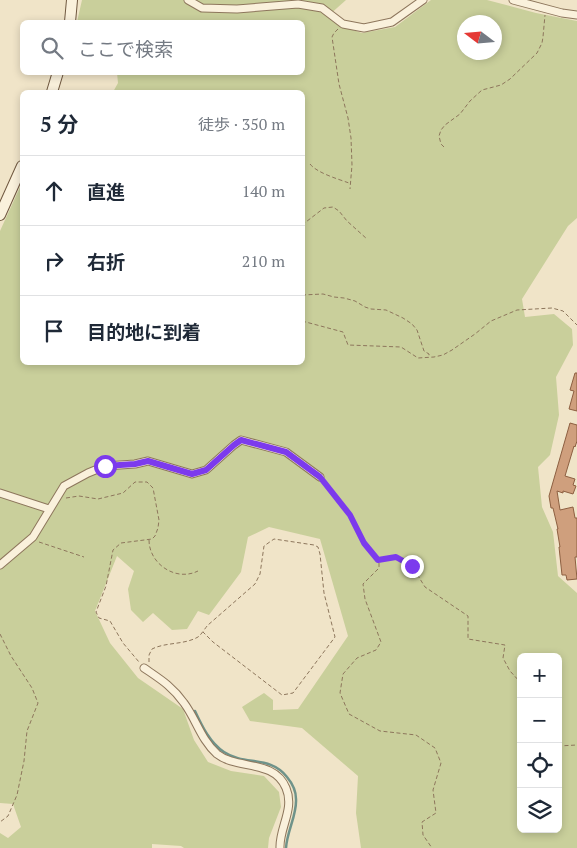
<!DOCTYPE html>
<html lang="ja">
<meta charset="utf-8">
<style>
body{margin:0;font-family:"PT Serif","Noto Sans JP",serif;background:#f6f6f7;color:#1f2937}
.controls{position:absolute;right:15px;bottom:15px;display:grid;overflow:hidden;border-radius:8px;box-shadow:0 2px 8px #0003}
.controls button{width:45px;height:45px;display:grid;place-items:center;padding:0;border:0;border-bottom:1px solid #e0e1e3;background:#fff;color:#1f2937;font:25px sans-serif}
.compass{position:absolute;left:457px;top:15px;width:45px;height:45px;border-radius:50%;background:#fff;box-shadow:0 2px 8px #0003;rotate:286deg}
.stop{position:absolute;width:15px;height:15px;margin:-11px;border:4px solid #7c3aed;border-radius:50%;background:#fff}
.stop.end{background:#7c3aed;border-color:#fff;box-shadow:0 1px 5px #0008}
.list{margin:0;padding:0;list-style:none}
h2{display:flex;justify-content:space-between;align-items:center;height:65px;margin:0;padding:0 20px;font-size:21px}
h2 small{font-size:16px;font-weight:400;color:#747a83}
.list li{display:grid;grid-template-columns:32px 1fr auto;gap:15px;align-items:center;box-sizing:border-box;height:70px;padding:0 20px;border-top:1px solid #e0e1e3}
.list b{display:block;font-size:19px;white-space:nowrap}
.list em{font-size:16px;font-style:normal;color:#747a83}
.icon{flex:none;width:28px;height:28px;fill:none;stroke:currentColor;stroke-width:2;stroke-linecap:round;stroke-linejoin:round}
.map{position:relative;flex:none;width:577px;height:848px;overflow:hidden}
.search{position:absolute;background:#fff;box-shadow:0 2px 8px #0003;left:20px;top:20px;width:285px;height:55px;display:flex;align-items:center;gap:12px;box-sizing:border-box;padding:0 18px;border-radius:8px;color:#747a83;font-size:19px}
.panel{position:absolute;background:#fff;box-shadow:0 2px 8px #0003;left:20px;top:90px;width:285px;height:275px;border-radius:8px}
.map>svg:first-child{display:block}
</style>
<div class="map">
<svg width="577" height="848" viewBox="0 0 577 848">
<rect width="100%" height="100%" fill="#f0e4c8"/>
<!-- green -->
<path fill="#c9cf9b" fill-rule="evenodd" d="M82 0H346L328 16 338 25 362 33 395 27 431 0H487L536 13 577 21V218L568 226 522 299 525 317 554 314 572 329 573 345 556 377 559 415 550 455 538 467 542 507 553 532 558 576 577 593V848H361L356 813 358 776 302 728 250 721 242 707 264 693 273 700V710L298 709 348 636 320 539 269 527 248 537 241 572 209 615 198 611 187 629 172 630 153 613 143 622 131 610 128 589 134 571 117 556 95 611 110 643 138 678 183 709 194 740 208 762 231 771 264 776 279 792 281 807 269 838 268 848H184L181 846 152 844V848H0V833L8 838 21 827 13 804 0 803V231L20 187 22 188V362H302V92H113L118 83 117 73 302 72V22H77ZM464 22H494V52H464ZM521 657H558V829H521Z"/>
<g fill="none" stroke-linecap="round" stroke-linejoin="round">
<!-- stream -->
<path stroke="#6f938a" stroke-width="2.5" d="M195 711C202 726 210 743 224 752 245 766 270 755 287 777 292 783 296 791 296 799 297 815 287 831 286 848"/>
</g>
<!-- building -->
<path fill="#cf9f7d" stroke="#8d5f41" d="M575 373H577V411L569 409 574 391 570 390Z
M570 423 577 425V441L575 447 574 446 565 476 575 479 573 485 576 486 573 494 563 491V493L557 491 560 510 573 507 575 518H577V557H575L577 579 567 580 566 575H562L559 547H560L557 529H558L553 508H551L549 496Z"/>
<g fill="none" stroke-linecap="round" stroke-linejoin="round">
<!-- street casing -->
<g stroke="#8d765c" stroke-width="9">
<path id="street" d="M188 0 202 8 237 9 298 4 322 8 343 24 364 28 392 22 423 0
M513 0 562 13 577 15
M0 493 49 509
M0 565 33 537 64 486 88 473 105 466 135 464 148 461 192 474 206 470 234 445 241 440 286 452 320 477
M144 668C160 679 172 686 184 703 196 719 201 740 217 754 237 770 274 759 286 788 295 809 279 828 280 848"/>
</g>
<!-- secondary casing -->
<g stroke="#6f573f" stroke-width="12">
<path id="secondary" d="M70 22 72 0
M52 92 58 72
M0 215 22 166"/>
</g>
<!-- path -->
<path stroke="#8d765c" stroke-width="1" stroke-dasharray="4 2.5" stroke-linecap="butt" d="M338 29 334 33 332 37 339 84 348 118 351 138 352 165 350 189
M444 147 441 144 439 136 441 130 445 125 460 114 470 101 482 90 501 85 510 79 537 53 542 43 543 37 545 15
M310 164C317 173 338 179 349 183
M302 225 324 208 333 207 339 211 347 221 367 239
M302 295 323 294 334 297 344 298 355 301 365 307 371 309 386 310 403 318 412 324 417 330 424 351 429 354V356
M302 321 343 332 348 345 401 347 418 358 434 357 443 355 452 350 475 334 491 321 517 310 552 308 563 311 577 325
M325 483 350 515 364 543 379 560V568L363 584 365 599 381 642 376 650 357 658 343 674 340 693 349 714 380 731 416 735 435 748 441 763 433 790 436 813 422 822 423 835 432 848
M66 498 79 496 98 499 123 493 135 482H147L153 488 159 520 158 528 155 536 152 539 121 543 113 550 106 586 96 612 99 618 110 621 123 643 139 662
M149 540C149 564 176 582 198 571
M39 542 84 557
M379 560 396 557 412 566 425 587 468 616V639L505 645 503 658 510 671 521 683
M0 634 11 656 32 688 38 703 27 731 24 761 17 795 8 816 0 822
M149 662V655L152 649C166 642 184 645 198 637 202 634 205 628 208 625L255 584 260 574 264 546 274 539 314 545 318 547 320 554 324 593 335 637 293 693 282 695 213 642 203 632
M558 746 577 745"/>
<!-- street -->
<use href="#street" stroke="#faf1dc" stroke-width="7"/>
<!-- secondary -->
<use href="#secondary" stroke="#faf1dc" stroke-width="10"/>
</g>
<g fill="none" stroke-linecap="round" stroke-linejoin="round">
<!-- route -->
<path stroke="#7c3aed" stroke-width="6" d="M105 466 135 464 148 461 192 474 206 470 234 445 241 440 286 452 320 477 350 515 364 543 378 560 396 557 412 566"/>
</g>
</svg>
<div class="controls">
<button>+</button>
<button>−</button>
<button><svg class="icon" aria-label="locate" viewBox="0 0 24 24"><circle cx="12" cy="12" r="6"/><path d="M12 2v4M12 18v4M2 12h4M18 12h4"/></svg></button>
<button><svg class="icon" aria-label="layers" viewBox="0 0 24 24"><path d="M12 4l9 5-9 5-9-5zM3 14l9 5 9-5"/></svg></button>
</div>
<svg class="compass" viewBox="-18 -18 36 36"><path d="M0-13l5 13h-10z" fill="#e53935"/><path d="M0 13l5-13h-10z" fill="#747a83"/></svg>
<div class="stop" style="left:105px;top:466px"></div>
<div class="stop end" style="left:412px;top:566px"></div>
<div class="search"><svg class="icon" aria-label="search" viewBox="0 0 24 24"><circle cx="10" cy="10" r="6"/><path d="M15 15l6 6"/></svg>ここで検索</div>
<section class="panel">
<h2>5 分<small>徒歩 · 350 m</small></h2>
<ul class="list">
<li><svg class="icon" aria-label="ahead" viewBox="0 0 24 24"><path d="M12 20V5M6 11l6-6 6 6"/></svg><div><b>直進</b></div><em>140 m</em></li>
<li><svg class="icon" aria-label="right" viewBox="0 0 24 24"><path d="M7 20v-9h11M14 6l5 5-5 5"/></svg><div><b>右折</b></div><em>210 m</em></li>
<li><svg class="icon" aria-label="arrive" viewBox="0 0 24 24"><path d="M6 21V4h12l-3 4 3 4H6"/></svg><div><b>目的地に到着</b></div></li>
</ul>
</section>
</div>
